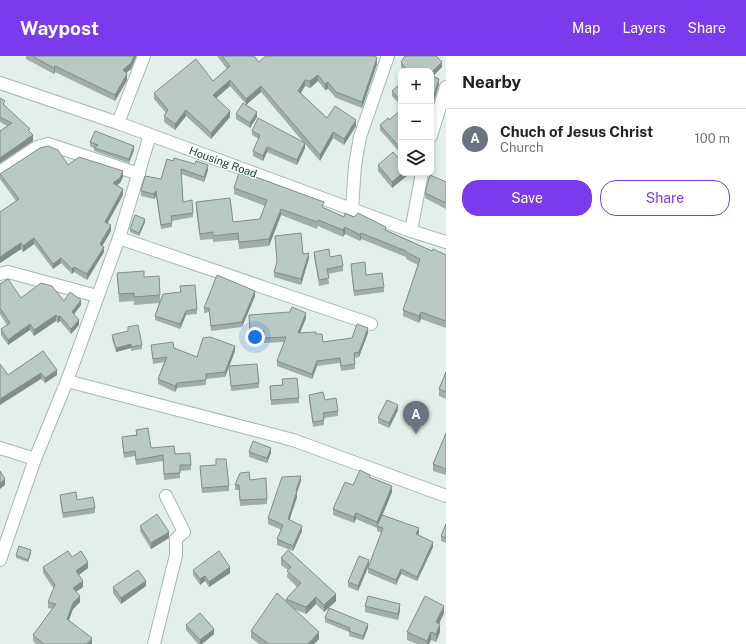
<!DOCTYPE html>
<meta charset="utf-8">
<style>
body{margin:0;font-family:"Public Sans",sans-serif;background:#f2f2f2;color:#202124}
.controls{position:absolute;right:12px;top:12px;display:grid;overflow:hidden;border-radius:8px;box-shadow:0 2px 6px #0003}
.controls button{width:36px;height:36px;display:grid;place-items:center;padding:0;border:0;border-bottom:1px solid #e0e0e0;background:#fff;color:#202124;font:20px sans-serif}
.you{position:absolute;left:255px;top:281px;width:14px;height:14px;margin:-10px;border:3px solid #fff;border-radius:50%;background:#1a73e8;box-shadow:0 0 0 6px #1a73e833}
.badge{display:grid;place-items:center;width:26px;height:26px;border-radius:50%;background:#7c3aed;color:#fff;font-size:13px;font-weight:700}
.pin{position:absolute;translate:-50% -33px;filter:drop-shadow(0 1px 2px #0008)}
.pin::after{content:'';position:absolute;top:21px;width:14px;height:12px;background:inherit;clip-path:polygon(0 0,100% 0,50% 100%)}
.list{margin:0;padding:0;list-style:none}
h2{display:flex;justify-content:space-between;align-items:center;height:52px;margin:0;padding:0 16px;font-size:17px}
h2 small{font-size:13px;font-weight:400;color:#757577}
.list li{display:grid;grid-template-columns:26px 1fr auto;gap:12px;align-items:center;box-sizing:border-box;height:60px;padding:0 16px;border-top:1px solid #e0e0e0}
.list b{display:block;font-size:15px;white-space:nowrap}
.list p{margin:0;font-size:13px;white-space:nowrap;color:#757577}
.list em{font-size:13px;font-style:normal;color:#757577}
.actions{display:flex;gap:8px;padding:12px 16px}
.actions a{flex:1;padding:9px 0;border:1px solid #7c3aed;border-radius:16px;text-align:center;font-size:14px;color:#7c3aed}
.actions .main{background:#7c3aed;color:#fff}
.icon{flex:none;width:22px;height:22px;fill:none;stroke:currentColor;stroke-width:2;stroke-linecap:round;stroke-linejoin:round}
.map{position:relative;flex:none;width:446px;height:588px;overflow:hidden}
header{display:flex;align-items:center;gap:24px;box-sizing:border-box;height:56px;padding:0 20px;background:#7c3aed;color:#fff}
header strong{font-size:19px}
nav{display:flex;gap:22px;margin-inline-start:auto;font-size:14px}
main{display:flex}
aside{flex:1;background:#fff}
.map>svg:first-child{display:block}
</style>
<header>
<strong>Waypost</strong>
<nav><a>Map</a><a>Layers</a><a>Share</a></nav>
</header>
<main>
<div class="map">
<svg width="446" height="588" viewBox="0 0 446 588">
<rect width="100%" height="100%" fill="#e4efe9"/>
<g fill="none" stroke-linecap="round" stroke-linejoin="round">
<!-- minor casing -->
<g stroke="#a6b8b0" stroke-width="14">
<path id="minor" d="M0 27 118 67 411 175 446 186
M118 67 144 0
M150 79 119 182 67 325 293 384 446 440
M431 80 446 31
M0 116 37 91 48 88 139 118
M352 153 355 109 360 81 388 0
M411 175 422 117
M119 182 371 268
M0 218 8 216 97 240
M0 392 35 403
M0 504 35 403 67 325
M154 588 176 499V483L184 476 166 440"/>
</g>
<!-- minor -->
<use href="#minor" stroke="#fff" stroke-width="12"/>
</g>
<!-- wall -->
<path fill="#9faea7" d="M26 0H136V1L131 13 126 17 127 24 115 45 55 16 54 18 26 3Z
M217 0H254L259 6 266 0H377L376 1 377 8 362 52 336 42 328 33 325 34 318 25 310 32 305 30 301 37 327 62 356 70 344 89 333 82 320 105 305 88V92L297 109 267 96 263 105 253 100V95L259 83 252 79V75L304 87 261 36 246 49 257 61 250 72 236 63V58L246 48 230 30 216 42 230 61 211 83 186 60 175 74 164 66V60L166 57 154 43V37L213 25 227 13Z
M401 6 442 11 433 20 439 28 431 55V15H404L401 11Z
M401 27V50L392 40V35Z
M0 42 5 50 30 76 33 85 0 107V75L7 70 0 66Z
M401 54V98L380 74V69L389 64Z
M90 86 134 94 129 107 94 95V92L90 90Z
M167 103 208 114 204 126 181 118 183 146 193 157V161L172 165V171L161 173 156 140 154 143 141 140V135L161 123Z
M68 109 123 121 120 127 117 129 123 139 107 167 111 175 102 190 104 196 87 224 74 216 72 218 61 207 53 213 34 188 23 196 21 193 0 207V156L16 145 0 123V118Z
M378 109 408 117V119L392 132 378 115Z
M446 126V153L425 142V137Z
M234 132 324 152 344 161 386 174 432 195 446 199V272L421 263 419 267 403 260V254L418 209 406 203V201L361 183 360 185 345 178 343 181 318 170 317 173 281 159 269 190 239 193 238 184 213 186V183L200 184 196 153V146L233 166 260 163 265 150 234 138Z
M145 166 139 180 130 176V173Z
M275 180 303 198 309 202 301 229 274 221V216L277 207Z
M314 196 330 201 343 210V215L328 218 329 228 319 230 314 201Z
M351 208 384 231V236L354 240 351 213Z
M117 217 144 221 160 239V245L180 237V230L197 253V258L186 259 180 273 155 264V260L159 247 134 249V245L119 246Z
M0 228 21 242 64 245 81 249 74 258 79 269 71 278 60 265 58 267 56 265 34 280 30 274 8 289 1 279V273L7 269 0 258Z
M255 240 242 271 211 275 209 256 204 257V252Z
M249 259 306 262 300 277 316 278 323 286 352 282 368 277 359 301 355 302V313L341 315 340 307 317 310 312 323 277 310V305L284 286 264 287V280L250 281Z
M128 271 142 289V293L131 295V292L116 296 112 283V279L128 275Z
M151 289 174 292 197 301 235 295 225 321 206 323V329L177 332 175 336 158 328V323L164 306 153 308Z
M43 295 57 319 45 327 41 323 8 319Z
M229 310 259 327V332L231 335Z
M446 316V343L439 340V333Z
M282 323 299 342V347L271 349 270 330 282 329Z
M309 339 325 344 338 355V360L324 362V369L313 371 309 344Z
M398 354 389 372 378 367V362Z
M136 374 151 392 175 398 191 409V414L180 415V422L164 424 163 405 136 409 135 400 124 402 122 387V381L136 379Z
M446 377V419L433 415V408Z
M249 396 271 397 267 407 249 401Z
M216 403 229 430V435L202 437 200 410 216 409Z
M370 421 392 436 382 460 419 477 418 479 433 491 417 525 401 518 396 529 368 517V512L382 477 377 475V471V472L356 463 354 467 333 459V453L353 429Z
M250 424 267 443V448L240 450 239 434H235V429Z
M301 425 297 436V441L289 464 302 475 293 495 277 489V483L282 474 268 468V462Z
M60 439 77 444 95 452V457L63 462 60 444Z
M446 468V487L441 485V480Z
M140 470 169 482 151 493 140 475Z
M31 497 28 506 16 502V499Z
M72 501 88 512 79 519 83 531 76 536 80 546 73 553 69 564 92 588H36L33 585V579L52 553 48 552V546L54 533 43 517V511Z
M281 502 336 545 324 556 316 548 306 558 294 553 319 583 314 588H259L251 582V575L286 545V543L297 531 287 521 288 514 281 509Z
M369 509 358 535 348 531V526Z
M193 514 230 517 209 531 205 525 200 529 193 519Z
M146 530 121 548 113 537V531Z
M365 550 400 554 398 564 365 556Z
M444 557 439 568 440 576 436 586 431 584 429 588H417L407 584V576Z
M325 562 368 572 363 584 349 580V576L325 566Z
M186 569 214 578 202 588H198L186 574Z"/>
<!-- shaded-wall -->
<path fill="#828d88" d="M134 0H136V1L131 13 123 20V14Z
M377 2V8L362 52V46Z
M442 6V11L431 22V17Z
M55 10V16L54 18V12Z
M127 18V24L115 45V39Z
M318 19V25L310 32V25Z
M439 23V28L431 55V50Z
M230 24V30L213 45V39Z
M305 24V30L298 41V35Z
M328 26V33L325 34V28Z
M261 30V36L246 49V43Z
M186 54V60L175 74V68Z
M230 55V61L211 83V77Z
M257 56V61L250 72V67Z
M356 64V70L344 89V83Z
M333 76V82L320 105V99Z
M33 79V85L0 107V102Z
M305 87V92L297 109V104Z
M134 90V94L129 107V103Z
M267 91V96L263 105V100Z
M208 109V114L204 126V121Z
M123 115V121L120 127 113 132V127Z
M403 117H408V119L392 132V126Z
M123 133V139L105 172V166Z
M156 135V140L154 143V138Z
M281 153V159L269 190V183Z
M145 163V166L139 180V177Z
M111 169V175L100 194V188Z
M345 171V178L343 181V174Z
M361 177V183L360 185V179Z
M34 182V188L23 196V190Z
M21 187V193L0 207V201Z
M104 191V196L87 224V218Z
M309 197V202L301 229V223Z
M61 202V207L53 213V208Z
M74 211V216L72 218V213Z
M255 235V240L242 271V266Z
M81 244V249L72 261V256Z
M186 255V259L180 273V268Z
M421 256V263L419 267V260Z
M306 257V262L298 282V277Z
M56 259V265L34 280V274Z
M60 260V265L58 267V261Z
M79 264V269L71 278V273Z
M30 268V274L8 289V284Z
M368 272V277L359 301V296Z
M131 288V292L116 296V292Z
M235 290V295L225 321V316Z
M317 305V310L312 323V318Z
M57 314V319L45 327V322Z
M41 317V323L0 349V343Z
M177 327V332L175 336V330Z
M398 349V354L389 372V367Z
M271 392V397L267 407V402Z
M301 420V425L297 436V441L288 469V463L296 435Z
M5 423V429L0 433V427Z
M392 430V436L377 472V466Z
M356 457V463L354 467V461Z
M302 470V475L293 495V490Z
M419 472V477L416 483V478Z
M169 476V482L151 493V487Z
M433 486V491L417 525V521Z
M31 494V497L28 506V504Z
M369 504V509L358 535V530Z
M88 506V512L76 521V515Z
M230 511V517L209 531V526Z
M401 513V518L396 529V524Z
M205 520V525L200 529V523Z
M83 525V531L73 538V532Z
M146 525V530L121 548V542Z
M336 538V545L324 556V549Z
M80 540V546L73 553 67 569V563L73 547Z
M316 541V548L306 558V551Z
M400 548V554L398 564V558Z
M444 550V557L436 574V566Z
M368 568V572L363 584V580Z
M440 568V576L436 586V578Z
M214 573V578L202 588H200V584Z
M319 576V583L314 588H308Z
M431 576V584L429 588H427V585Z
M92 582V588H87Z"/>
<!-- building -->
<path fill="#b9cac2" stroke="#828d88" d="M32 0H134L131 7 123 14 127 18 115 39 55 10 54 12Z
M222 0H254L259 6 266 0H374L377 2 362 46 336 36 328 26 325 28 318 19 310 25 305 24 298 35 327 62 335 50 356 64 344 83 333 76 320 99 261 30 246 43 230 24 213 39 230 55 211 77 186 54 175 68 164 60 168 54 154 37 196 3 213 25 230 10Z
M405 0H436L442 6 431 17V15H408L401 6Z
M431 19 439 23 431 50Z
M401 27V45L392 35Z
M0 42 5 45 3 48 30 73 28 74 33 79 0 102V75L12 67 0 61Z
M243 47 257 56 250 67 236 58Z
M401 54V93L380 69 388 62 389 64Z
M258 62 305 87 297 104 267 91 263 100 253 95 260 79 252 75Z
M95 75 134 90 129 103 94 92 98 89 90 86Z
M48 90 58 94 68 109 79 101 123 115 120 122 113 127 123 133 105 166 111 169 100 188 104 191 87 218 74 211 72 213 61 202 53 208 34 182 23 190 21 187 0 201V156L19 143 0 118 40 92Z
M393 96 401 105V117H403L392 126 378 109Z
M174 102 195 108 196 105 208 109 204 121 181 113 183 146 192 144 193 157 171 160 172 167 161 169 156 135 154 138 141 135 145 120 161 123 167 103 173 105Z
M239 117 252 122 253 120 324 146 322 151 344 161 345 157 354 161 358 157 386 171 385 174 432 195 433 193 446 199V265L421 256 419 260 403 254 420 203 406 196V195L361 177 360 179 345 171 343 174 318 164 317 166 281 153 269 183 239 186 238 177 213 180V176L200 178 196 146 230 142 233 166 260 163 267 144 234 132Z
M430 119 446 126V147L425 137Z
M135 159 145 163 139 177 130 173Z
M301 177 303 198 309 197 301 223 274 216 277 206 275 180Z
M329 193 330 201 341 199 343 210 327 213 329 222 319 224 314 196Z
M365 206 366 219 382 217 384 231 354 235 351 208Z
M144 215V221L159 220 160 239 134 241V237L119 238 117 217Z
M217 219 255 235 242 266 211 270 209 252H204Z
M8 223 21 242 41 227 52 230 64 245 70 236 81 244 72 256 79 264 71 273 60 260 58 261 56 259 34 274 30 268 8 284 1 273 10 267 0 252V228Z
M195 229 197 253 186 255 180 268 155 260 163 238 181 236 180 230Z
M292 251 306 257 298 277 316 276V278H322L323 286 352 282 357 268 368 272 359 296 354 297 355 308 341 310 340 302 317 305 312 318 277 305 286 281 264 282V275L250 276 249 259 290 256Z
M138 269 142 289 131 291V288L116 292 112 279 128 275V271Z
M210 281 235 290 225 316 206 318V324L177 327 175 330 158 323 167 301 153 303 151 289 173 286 174 292 197 301 203 282Z
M43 295 57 314 45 322 41 317 0 343V308L8 319Z
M257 308 259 327 231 330 229 310Z
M446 316V336L439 333Z
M297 322 299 342 271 344 270 330 283 329 282 323Z
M323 336 325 344 336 342 338 355 323 357 324 364 313 366 309 339Z
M387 344 398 349 389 367 378 362Z
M148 372 151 392 174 390 175 398 190 397 191 409H180V417L164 418 163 399 136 404 135 395 124 397 122 381 137 379 136 374Z
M446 377V413L433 408Z
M253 385 271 392 267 402 249 396Z
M216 403H226L229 430 202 432 200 410 216 409Z
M360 414 370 419 369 421 392 430 377 466 356 457 354 461 333 453 345 426 353 429Z
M0 415 5 423 0 427Z
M249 416 250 424 266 422 267 443 240 444 239 429H235L240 417Z
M301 420 296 435H297L288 463 302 470 293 490 277 483 283 469 268 462 282 421Z
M76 436 77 444 93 441 95 452 63 457 60 439Z
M157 458 169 476 151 487 140 470Z
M382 459 419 472 416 478 433 486 417 521 401 513 396 524 368 512 383 472 377 470Z
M446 468V482L441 480Z
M19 490 31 494 28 504 16 499Z
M288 494 336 538 324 549 316 541 306 551 286 543 301 527 287 515 291 511 281 502Z
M68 495 72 501 81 495 88 506 76 515 83 525 73 532 80 540 73 547 67 563 92 582 87 588H44L33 579 56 548 48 546 55 529 43 511Z
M219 495 230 511 209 526 205 520 200 523 193 514Z
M359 500 369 504 358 530 348 526Z
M138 514 146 525 121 542 113 531Z
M277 537 319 576 308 588H269L251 575Z
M368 540 400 548 398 558 365 550Z
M425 540 444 550 436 566 440 568 436 578 431 576 427 585 407 576Z
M329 552 368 568 363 580 349 575 350 572 325 562Z
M200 557 214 573 200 584 186 569Z"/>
<g text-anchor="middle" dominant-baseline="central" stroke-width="3" stroke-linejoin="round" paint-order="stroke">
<!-- street labels -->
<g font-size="11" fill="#214338" stroke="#f5fbf8">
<text transform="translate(223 106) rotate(20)">Housing Road</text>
</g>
</g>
</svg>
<div class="controls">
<button>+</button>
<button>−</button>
<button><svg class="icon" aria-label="layers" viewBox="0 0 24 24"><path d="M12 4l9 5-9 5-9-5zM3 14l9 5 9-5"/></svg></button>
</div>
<div class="you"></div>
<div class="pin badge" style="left:416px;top:378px;background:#6b7280">A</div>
</div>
<aside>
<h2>Nearby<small></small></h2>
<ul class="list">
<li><span class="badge" style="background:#6b7280">A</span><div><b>Chuch of Jesus Christ</b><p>Church</p></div><em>100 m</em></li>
</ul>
<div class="actions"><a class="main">Save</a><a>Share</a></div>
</aside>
</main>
